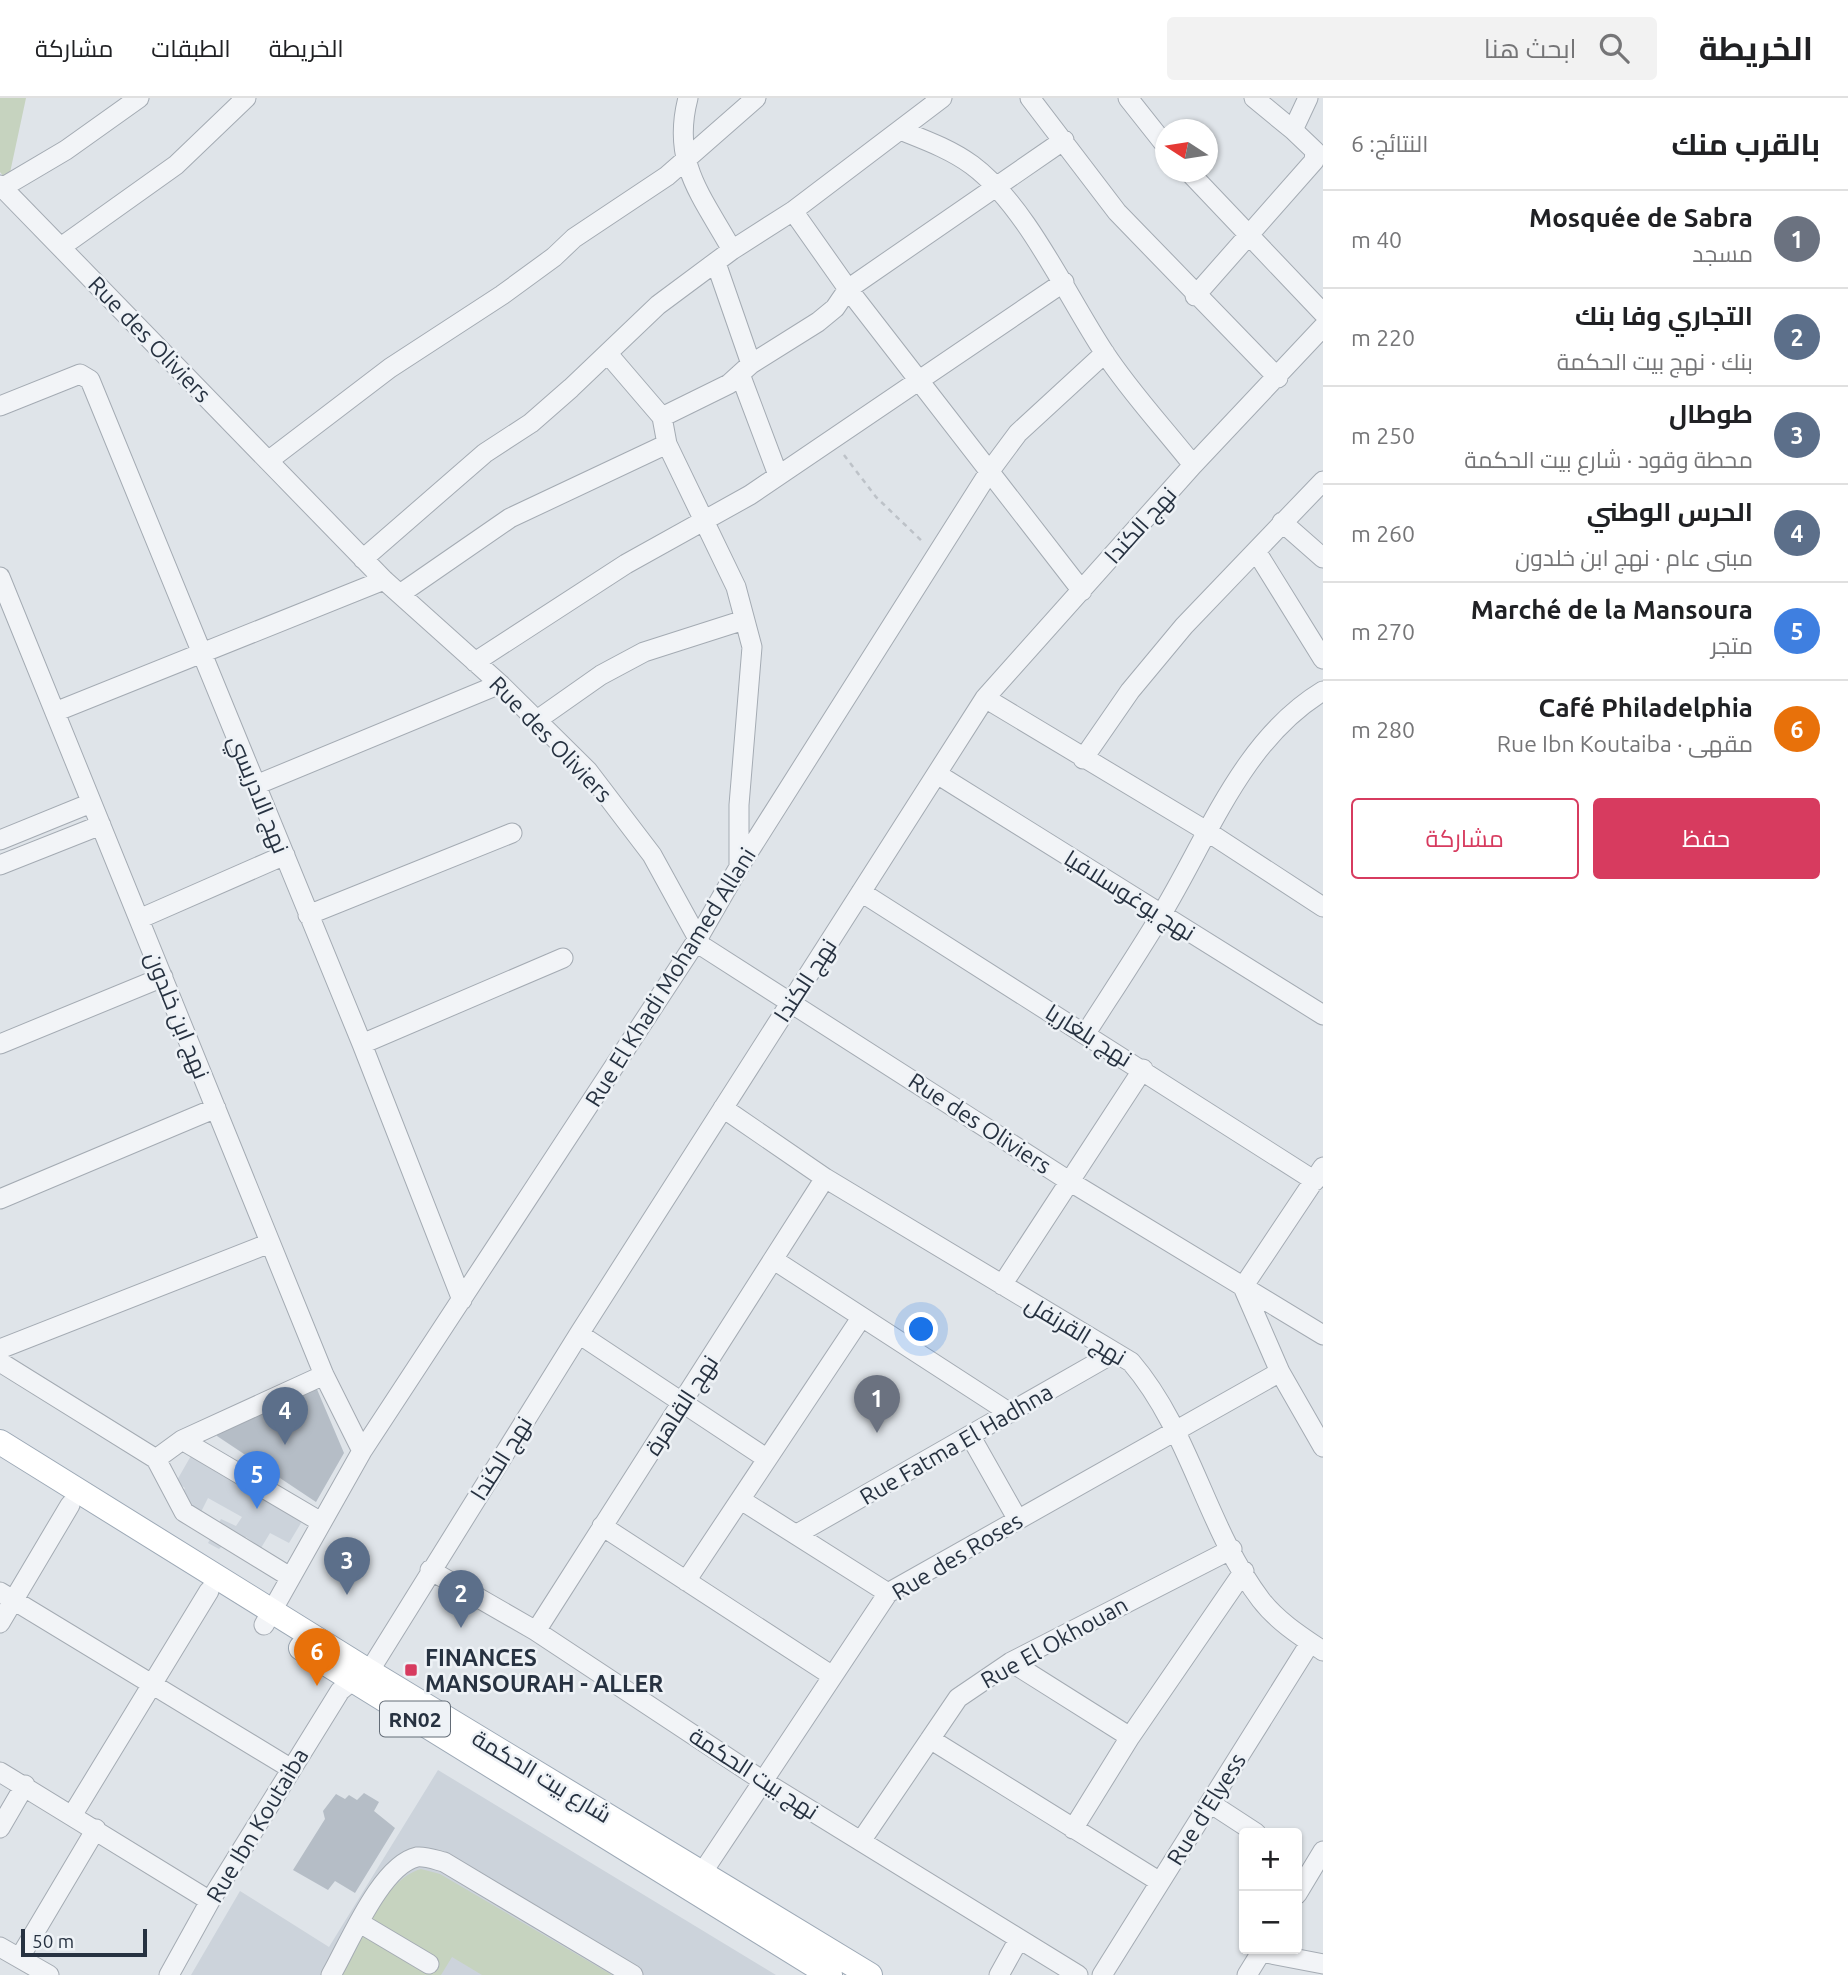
<!DOCTYPE html>
<html lang="ar">
<meta charset="utf-8">
<style>
body{margin:0;font-family:Ubuntu,Cairo,sans-serif;background:#f2f2f2;color:#202124;direction:rtl}
.controls{position:absolute;right:21px;bottom:21px;display:grid;overflow:hidden;border-radius:7px;box-shadow:0 2px 5px #0004}
.controls button{width:63px;height:63px;display:grid;place-items:center;padding:0;border:0;border-bottom:2px solid #e0e0e0;background:#fff;color:#202124;font:35px sans-serif}
.compass{position:absolute;left:1155px;top:21px;width:63px;height:63px;border-radius:50%;background:#fff;box-shadow:0 2px 5px #0004;rotate:282deg}
.scale{position:absolute;left:21px;bottom:18px;width:126px;box-sizing:border-box;padding-left:7px;border:4px solid #273241;border-top:0;font-size:19px;line-height:24px;white-space:nowrap;color:#273241;-webkit-text-stroke:5px #eef2f6;paint-order:stroke}
.you{position:absolute;left:922px;top:1232px;width:24px;height:24px;margin:-18px;border:5px solid #fff;border-radius:50%;background:#1a73e8;box-shadow:0 0 0 10px #1a73e833}
.badge{display:grid;place-items:center;width:46px;height:46px;border-radius:50%;background:#d73b5f;color:#fff;font-size:23px;font-weight:700}
.pin{position:absolute;translate:-50% -58px;filter:drop-shadow(0 2px 4px #0008)}
.pin::after{content:'';position:absolute;top:37px;width:24px;height:21px;background:inherit;clip-path:polygon(0 0,100% 0,50% 100%)}
.list{margin:0;padding:0;list-style:none}
h2{display:flex;justify-content:space-between;align-items:center;height:91px;margin:0;padding:0 28px;font-size:30px}
h2 small{font-size:23px;font-weight:400;color:#757577}
.list li{display:grid;grid-template-columns:46px 1fr auto;gap:21px;align-items:center;box-sizing:border-box;height:98px;padding:0 28px;border-top:2px solid #e0e0e0}
.list b{display:block;font-size:26px;white-space:nowrap}
.list p{margin:0;font-size:23px;white-space:nowrap;color:#757577}
.list em{font-size:23px;font-style:normal;color:#757577}
.actions{display:flex;gap:14px;padding:21px 28px}
.actions a{flex:1;padding:16px 0;border:2px solid #d73b5f;border-radius:7px;text-align:center;font-size:24px;color:#d73b5f}
.actions .main{background:#d73b5f;color:#fff}
.icon{flex:none;width:38px;height:38px;fill:none;stroke:currentColor;stroke-width:2;stroke-linecap:round;stroke-linejoin:round}
.map{position:relative;flex:none;width:1323px;height:1877px;overflow:hidden;direction:ltr}
header{display:flex;align-items:center;gap:42px;box-sizing:border-box;height:98px;padding:0 35px;background:#fff;border-bottom:2px solid #e0e0e0}
header strong{font-size:33px}
nav{display:flex;gap:38px;margin-inline-start:auto;font-size:24px}
.search{width:490px;height:63px;background:#f2f2f2;display:flex;align-items:center;gap:18px;box-sizing:border-box;padding:0 24px;border-radius:7px;color:#757577;font-size:26px}
main{display:flex}
aside{flex:1;background:#fff}
.map>svg:first-child{display:block}
</style>
<header>
<strong>الخريطة</strong>
<div class="search"><svg class="icon" aria-label="search" viewBox="0 0 24 24"><circle cx="10" cy="10" r="6"/><path d="M15 15l6 6"/></svg>ابحث هنا</div>
<nav><a>الخريطة</a><a>الطبقات</a><a>مشاركة</a></nav>
</header>
<main>
<aside>
<h2>بالقرب منك<small>النتائج: 6</small></h2>
<ul class="list">
<li><span class="badge" style="background:#6b7280">1</span><div><b>Mosquée de Sabra</b><p>مسجد</p></div><em>40 m</em></li>
<li><span class="badge" style="background:#5c6f8a">2</span><div><b>التجاري وفا بنك</b><p>بنك · نهج بيت الحكمة</p></div><em>220 m</em></li>
<li><span class="badge" style="background:#5c6f8a">3</span><div><b>طوطال</b><p>محطة وقود · شارع بيت الحكمة</p></div><em>250 m</em></li>
<li><span class="badge" style="background:#5c6f8a">4</span><div><b>الحرس الوطني</b><p>مبنى عام · نهج ابن خلدون</p></div><em>260 m</em></li>
<li><span class="badge" style="background:#3f7fe0">5</span><div><b>Marché de la Mansoura</b><p>متجر</p></div><em>270 m</em></li>
<li><span class="badge" style="background:#e8710a">6</span><div><b>Café Philadelphia</b><p>مقهى · Rue Ibn Koutaiba</p></div><em>280 m</em></li>
</ul>
<div class="actions"><a class="main">حفظ</a><a>مشاركة</a></div>
</aside>
<div class="map">
<svg width="1323" height="1877" viewBox="0 0 1323 1877">
<rect width="100%" height="100%" fill="#dfe4e9"/>
<!-- built -->
<path fill="#ccd3db" d="M192 1356 298 1418 301 1425 289 1445 270 1435 261 1450 246 1439 238 1454 224 1446 219 1451 208 1445 221 1421 236 1428 242 1419 208 1400 199 1418 177 1404 185 1390 176 1384Z
M438 1672 776 1877H191L240 1793 329 1849Z"/>
<!-- green -->
<path fill="#c6d3bf" d="M0 0H26L8 84 0 74Z
M421 1771 440 1776 612 1877H482L452 1859 441 1877H340C359 1844 384 1781 421 1771Z"/>
<!-- building -->
<path fill="#b5bdc6" d="M316 1289 344 1355 316 1404 217 1338V1331Z
M364 1695 379 1704 374 1713 395 1730 355 1795 335 1783 328 1792 293 1772 325 1721 323 1713 336 1696 345 1701 349 1697 357 1702Z"/>
<g fill="none" stroke-linecap="round" stroke-linejoin="round">
<!-- minor casing -->
<g stroke="#a4abb3" stroke-width="21">
<path id="minor" d="M688 0C671 65 702 98 732 152
M1030 0 1117 114 1278 280
M1128 0 1166 48
M1254 0 1293 32
M900 32C925 42 950 51 972 67 1026 107 1067 198 1104 254 1130 294 1164 330 1193 367
M1189 74 1323 215
M0 87 384 482 500 586 588 673 652 757 702 848 1069 1083 1323 1237
M0 91 66 52 139 0
M793 113 848 191 1082 493
M61 149 176 67 246 0
M716 165 751 266
M1195 198 1314 63 1315 53 1293 32 1308 0
M608 256 662 319 667 346 736 489 752 549 739 707V768
M740 276 778 377
M0 308 80 276 90 282 362 946 462 1202
M662 319 729 286 751 266 818 224 835 210 848 191 1064 42
M268 363 390 270 502 197 554 159 574 140 667 78 756 0
M1282 424 1323 460
M1256 453 1323 561
M363 461 485 355 531 325 571 290 658 207 732 152 793 113 942 0
M0 479 324 1277 362 1353
M400 496 510 420 667 346
M475 564 626 466 750 397 1064 184
M985 600 1208 734 1323 809
M55 614 384 482
M537 622 601 577 644 554 744 522
M1083 661 1130 593 1184 528 1323 383
M937 676 1323 917
M256 687 500 586
M0 742 91 705
M0 767 101 727
M861 794 1315 1083
M308 817 512 735
M139 821 285 757
M1086 935C1111 896 1137 857 1161 817 1208 740 1242 642 1323 593
M0 946 163 879
M362 946 563 860
M723 1010 825 1080 1131 1264C1191 1334 1206 1430 1261 1502 1277 1523 1302 1539 1323 1553
M1323 1069 1243 1189 1280 1274 1323 1349
M0 1101 216 1010
M774 1162 1010 1315
M1002 1187 1143 971
M579 1236 766 1360
M0 1251 270 1145
M0 1264 156 1361 182 1342 324 1277
M971 1339 1018 1422
M182 1342 321 1424
M156 1361 184 1414 290 1479
M741 1402 888 1495
M602 1428 831 1577
M797 1436 1114 1255
M430 1472 536 1533 763 1683 1078 1877
M686 1483 861 1220
M0 1494 290 1670
M0 1525 70 1407
M264 1527 362 1353 697 842 739 769 989 374 1018 335 1105 255
M536 1533 825 1080
M1011 1564 1130 1639
M930 1641 1160 1784
M0 1674 210 1803
M1210 1705 1256 1735
M73 1716 209 1493
M0 1730 25 1687
M1073 1731 1130 1639 1244 1473
M861 1743 958 1600 1011 1564 1232 1451
M702 1775 888 1495 1280 1274
M1297 1796 1323 1753
M360 1825 429 1866
M0 1849 49 1877
M1261 1854 1323 1866
M20 1859 96 1731
M169 1877 210 1803 340 1593 375 1564 579 1236 985 600 1193 367 1323 229
M331 1877C349 1846 381 1767 417 1759 425 1758 436 1762 444 1764L633 1877
M999 1877 1019 1841
M1102 1877 1310 1545
M1247 1877 1263 1851"/>
</g>
<!-- major casing -->
<g stroke="#9da9b6" stroke-width="26">
<path id="major" d="M0 1344 365 1571 870 1877
M301 1550 830 1877"/>
</g>
<!-- path -->
<path stroke="#bdc2c8" stroke-width="2.5" stroke-dasharray="5 5" stroke-linecap="butt" d="M844 357 876 399 924 445"/>
<!-- minor -->
<use href="#minor" stroke="#f2f4f7" stroke-width="19"/>
<!-- major -->
<use href="#major" stroke="#fff" stroke-width="24"/>
</g>
<!-- markers -->
<rect fill="#d73b5f" stroke="#eef2f6" stroke-width="2.5" x="404" y="1565" width="14" height="14" rx="3.5"/>
<g text-anchor="middle" dominant-baseline="central" stroke-width="5" stroke-linejoin="round" paint-order="stroke">
<!-- shield labels -->
<rect fill="#eef2f6" stroke="#636c77" stroke-width="2" x="380" y="1603.5" width="70" height="35" rx="5"/>
<g font-size="21" font-weight="bold" fill="#273241">
<text x="415" y="1621">RN02</text>
</g>
<!-- street labels -->
<g font-size="23" fill="#273241" stroke="#eef2f6">
<text transform="translate(150 241) rotate(46)">Rue des Oliviers</text>
<text transform="translate(1140 427) rotate(-48)">نهج الكندا</text>
<text transform="translate(551 641) rotate(46)">Rue des Oliviers</text>
<text transform="translate(259 696) rotate(68)">نهج الادريسي</text>
<text transform="translate(1130 797) rotate(32)">نهج يوغوسلافيا</text>
<text transform="translate(670 879) rotate(-58)">Rue El Khadi Mohamed Allani</text>
<text transform="translate(805 882) rotate(-57)">نهج الكندا</text>
<text transform="translate(178 917) rotate(68)">نهج ابن خلدون</text>
<text transform="translate(1089 937) rotate(32)">نهج بلغاريا</text>
<text transform="translate(980 1025) rotate(33)">Rue des Oliviers</text>
<text transform="translate(1076 1232) rotate(31)">نهج القرنفل</text>
<text transform="translate(681 1307) rotate(-57)">نهج القاهرة</text>
<text transform="translate(956 1346) rotate(-30)">Rue Fatma El Hadhna</text>
<text transform="translate(501 1360) rotate(-58)">نهج الكندا</text>
<text transform="translate(957 1458) rotate(-31)">Rue des Roses</text>
<text transform="translate(1054 1544) rotate(-29)">Rue El Okhouan</text>
<text transform="translate(754 1675) rotate(33)">نهج بيت الحكمة</text>
<text transform="translate(542 1678) rotate(31)">شارع بيت الحكمة</text>
<text transform="translate(1206 1711) rotate(-58)">Rue d'Elyess</text>
<text transform="translate(257 1727) rotate(-59)">Rue Ibn Koutaiba</text>
</g>
<!-- poi labels -->
<g font-size="23" font-weight="bold" fill="#273241" stroke="#eef2f6" text-anchor="start">
<text x="425" y="1559">FINANCES<tspan x="425" dy="26">MANSOURAH - ALLER</tspan></text>
</g>
</g>
</svg>
<div class="controls">
<button>+</button>
<button>−</button>
</div>
<svg class="compass" viewBox="-18 -18 36 36"><path d="M0-13l5 13h-10z" fill="#e53935"/><path d="M0 13l5-13h-10z" fill="#757577"/></svg>
<div class="scale">50 m</div>
<div class="you"></div>
<div class="pin badge" style="left:877px;top:1335px;background:#6b7280">1</div>
<div class="pin badge" style="left:461px;top:1530px;background:#5c6f8a">2</div>
<div class="pin badge" style="left:347px;top:1497px;background:#5c6f8a">3</div>
<div class="pin badge" style="left:285px;top:1347px;background:#5c6f8a">4</div>
<div class="pin badge" style="left:257px;top:1411px;background:#3f7fe0">5</div>
<div class="pin badge" style="left:317px;top:1588px;background:#e8710a">6</div>
</div>
</main>
